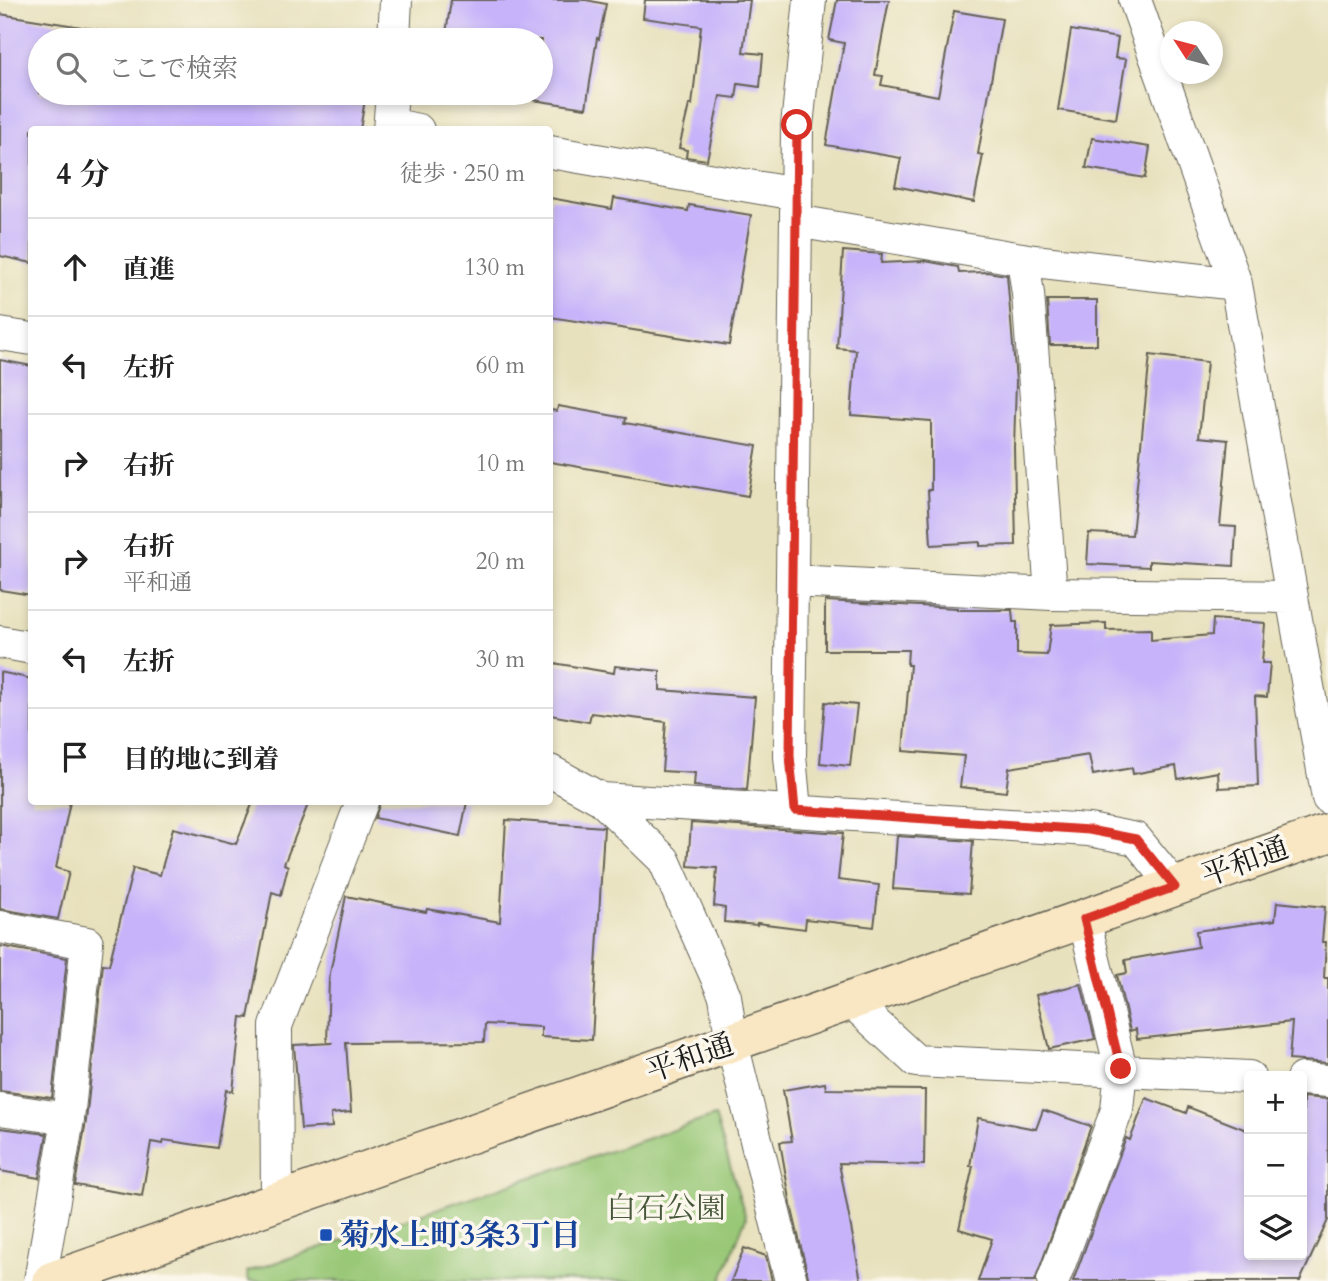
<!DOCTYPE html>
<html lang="ja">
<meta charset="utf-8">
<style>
body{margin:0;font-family:Cardo,"Noto Serif JP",serif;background:#f2f2f2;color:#222}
.controls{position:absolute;right:21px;bottom:21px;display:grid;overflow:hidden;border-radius:7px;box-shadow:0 4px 10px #0003}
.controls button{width:63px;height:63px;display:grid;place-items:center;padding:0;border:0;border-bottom:2px solid #e0e0e0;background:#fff;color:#222;font:35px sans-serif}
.compass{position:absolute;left:1160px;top:21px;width:63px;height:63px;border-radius:50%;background:#fff;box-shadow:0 4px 10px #0003;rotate:306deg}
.stop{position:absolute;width:21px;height:21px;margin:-16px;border:5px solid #d93025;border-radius:50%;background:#fff}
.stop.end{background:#d93025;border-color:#fff;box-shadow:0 2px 7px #0008}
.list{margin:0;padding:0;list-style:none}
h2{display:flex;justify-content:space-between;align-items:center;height:91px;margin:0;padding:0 28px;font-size:30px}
h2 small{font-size:23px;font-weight:400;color:#767676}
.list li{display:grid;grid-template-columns:46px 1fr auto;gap:21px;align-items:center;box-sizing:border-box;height:98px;padding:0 28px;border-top:2px solid #e0e0e0}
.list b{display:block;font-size:26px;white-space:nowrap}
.list p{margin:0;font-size:23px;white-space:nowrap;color:#767676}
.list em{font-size:23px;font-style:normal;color:#767676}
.icon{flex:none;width:38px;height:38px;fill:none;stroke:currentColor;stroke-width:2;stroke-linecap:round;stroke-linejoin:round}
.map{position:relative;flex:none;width:1328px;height:1281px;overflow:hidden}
.search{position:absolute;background:#fff;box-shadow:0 4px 10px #0003;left:28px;top:28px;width:525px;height:77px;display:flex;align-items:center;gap:18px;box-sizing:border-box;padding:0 24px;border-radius:38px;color:#767676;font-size:26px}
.panel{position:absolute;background:#fff;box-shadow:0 4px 10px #0003;left:28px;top:126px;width:525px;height:679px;border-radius:7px}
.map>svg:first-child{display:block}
</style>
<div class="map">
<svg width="1328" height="1281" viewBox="0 0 1328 1281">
<rect width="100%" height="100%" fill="#fbf7ec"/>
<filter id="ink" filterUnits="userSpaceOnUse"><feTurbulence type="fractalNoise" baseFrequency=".0143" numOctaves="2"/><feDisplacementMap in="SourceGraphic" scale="14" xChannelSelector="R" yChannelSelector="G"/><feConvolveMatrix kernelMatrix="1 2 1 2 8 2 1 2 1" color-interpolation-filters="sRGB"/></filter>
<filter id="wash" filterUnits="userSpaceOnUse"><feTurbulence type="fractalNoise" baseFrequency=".00686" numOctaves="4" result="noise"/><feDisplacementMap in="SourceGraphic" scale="28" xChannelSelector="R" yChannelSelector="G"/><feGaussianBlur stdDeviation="1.57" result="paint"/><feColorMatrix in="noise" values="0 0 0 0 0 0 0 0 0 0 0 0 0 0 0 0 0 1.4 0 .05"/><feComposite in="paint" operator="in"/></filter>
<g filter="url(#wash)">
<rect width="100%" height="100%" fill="#e8e1bd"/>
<!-- green -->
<path fill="#99c877" stroke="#5a724a" stroke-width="2" d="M715 1116 746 1218 721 1281H249L247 1272Z"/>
<g id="blocks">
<!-- building -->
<path fill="#c6b3fa" d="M451 0H586L606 4 599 39 597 38 586 108 487 93H541V40H445Z
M645 0H750L743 52 763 54 760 87 738 84 736 98 720 96 707 160 686 157 687 150 679 148 689 105H692L701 26 643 18Z
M837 0H889L875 75 883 76 881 85 938 96 954 11 1002 19 978 154 983 155 974 202 895 186 901 158 826 145 844 43 829 40Z
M0 14 163 40H40V93H366L360 130H32V263L0 256Z
M1071 30 1118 38 1115 58 1126 59 1116 119 1058 110Z
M441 93H486L485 100Z
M1092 138 1150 147 1145 178 1086 168Z
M550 198 612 209 614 198 688 211 689 205 751 215 729 345 550 317Z
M843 251 882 254 881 263 925 261 958 267 959 273 987 272 1007 275 1016 381 1014 448 1016 545 980 546V542L931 545 928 490H931V421L851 415 856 350 837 348Z
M1047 300H1097V345H1050Z
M1150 355 1207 362 1199 437 1228 440 1220 526 1236 527 1234 566 1149 561V567L1087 564 1089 533 1132 535Z
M0 360 32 366V595L0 590Z
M558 406 626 418 625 423 757 446 748 496 550 462V410L557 411Z
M825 601 957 608V610H1012L1013 622H1017V654L1047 655 1051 625 1106 623V630L1151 629V640L1212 635 1213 619 1265 623 1262 663H1270L1267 697 1255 696 1258 786 1219 788 1218 772 1178 779 1176 766 1133 774 1132 768 1093 775 1089 755 1009 768 1006 792 960 787 964 756 903 751 910 665H907L908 650H825Z
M553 663 614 673 615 666 660 671V690L755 697 747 790 694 786 695 773 662 771 666 722 591 713 589 722 550 715V688Z
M0 672 32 679V802H70L56 868 69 872 58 919 0 909Z
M825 702 857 705 850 766 820 763Z
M253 802H309L284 864 288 866 281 895 272 892 248 1018 241 1017 233 1091 226 1090 217 1148 164 1140 163 1144 151 1142 142 1196 75 1185 86 1121 103 964 109 965 133 868 160 875 173 828 236 844Z
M380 802H467L460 836 375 818Z
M506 820 604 827 592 1040 541 1037V1027L485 1024 484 1042 346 1043 351 1112 331 1114 332 1127 301 1129 294 1045 333 1043H327L329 978 346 896 426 912 427 909 500 922Z
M691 823 843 833 838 880 879 885 874 927 806 919 805 929 757 923V925L724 922 725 908 714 906 717 868 688 866Z
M897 836 973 841 969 894 893 889Z
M1277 902 1325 907 1322 942H1326L1324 978H1328V1063L1289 1060 1292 1022 1137 1039 1136 1029 1130 1031 1117 975 1127 973 1125 960 1198 947 1196 931 1275 920Z
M0 946 67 958 52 1098 0 1091Z
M1081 984 1095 1039 1049 1049 1036 995Z
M825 1083 826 1089 925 1090 924 1165 839 1163 861 1281H809L791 1205 780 1142 792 1141 783 1090Z
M1303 1097 1328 1099V1220L1300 1281H1073L1126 1138 1130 1140 1146 1098 1186 1113 1188 1107 1249 1131V1255H1302Z
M1043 1110 1091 1126 1035 1281H978L992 1239 959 1229 973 1166H970L978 1118 1036 1129Z
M0 1128 47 1134 39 1178 0 1171Z
M744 1248 766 1256 772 1281H731Z"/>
</g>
</g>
<g filter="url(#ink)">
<use href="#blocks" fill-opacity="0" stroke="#636154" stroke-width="2"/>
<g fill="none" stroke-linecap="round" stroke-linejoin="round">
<!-- street casing -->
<g stroke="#636154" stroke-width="34">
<path id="street" d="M1135 0 1236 284 1328 798
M394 40 396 0
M390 124 418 130
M389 130 392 93
M550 152 796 194
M796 221 1034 261 1236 284
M1023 259 1028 294 1051 594
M0 334 32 339
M792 581 1051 594 1291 597
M0 642 32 648
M550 771 601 799 664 860 725 996 732 1043 791 1281
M601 799 1089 830 1136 839 1175 887
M795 810 790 756 797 126 810 0
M0 927 87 943 68 1119 0 1109
M851 1001 916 1061 1249 1077
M1302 1079 1328 1081
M277 1202 276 1026 362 802
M40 1281 68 1119
M1053 1281 1117 1110 1121 1069 1084 919"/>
</g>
<!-- secondary casing -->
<g stroke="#636154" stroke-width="41">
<path id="secondary" d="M52 1281 1328 833"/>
</g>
<!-- street -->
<use href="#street" stroke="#fff" stroke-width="32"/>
<!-- secondary -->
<use href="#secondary" stroke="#f9e7c3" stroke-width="38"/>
</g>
</g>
<g fill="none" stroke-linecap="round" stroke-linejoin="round" filter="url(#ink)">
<!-- route -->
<path stroke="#d93025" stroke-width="9" d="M797 125 790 756 795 810 1089 830 1136 839 1175 887 1084 919 1121 1069"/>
</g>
<!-- markers -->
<rect fill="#1a4fb4" stroke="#fbf7ec" stroke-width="2.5" x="319" y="1228" width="14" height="14" rx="3.5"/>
<g text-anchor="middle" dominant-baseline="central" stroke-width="7" stroke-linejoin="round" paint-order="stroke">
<!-- street labels -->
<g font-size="30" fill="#1c1c1c" stroke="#fbf7ec">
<text transform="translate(1245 862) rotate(-20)">平和通</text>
<text transform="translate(690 1058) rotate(-19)">平和通</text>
</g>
<!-- park labels -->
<g font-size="30" fill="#48583c" stroke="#fbf7ec">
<text x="666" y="1208">白石公園</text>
</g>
<!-- transit labels -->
<g font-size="30" font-weight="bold" fill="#164399" stroke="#fbf7ec" text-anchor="start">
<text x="340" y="1235">菊水上町3条3丁目</text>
</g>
</g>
</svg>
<div class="controls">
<button>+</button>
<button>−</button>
<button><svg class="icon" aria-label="layers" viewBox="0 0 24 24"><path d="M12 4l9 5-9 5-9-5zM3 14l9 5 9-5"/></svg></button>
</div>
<svg class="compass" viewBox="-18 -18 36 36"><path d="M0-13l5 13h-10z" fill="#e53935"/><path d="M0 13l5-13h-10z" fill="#767676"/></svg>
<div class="stop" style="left:797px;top:125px"></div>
<div class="stop end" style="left:1121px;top:1069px"></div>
<div class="search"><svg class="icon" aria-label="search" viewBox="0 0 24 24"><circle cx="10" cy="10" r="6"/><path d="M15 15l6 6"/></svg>ここで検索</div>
<section class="panel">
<h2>4 分<small>徒歩 · 250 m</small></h2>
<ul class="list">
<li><svg class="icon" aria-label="ahead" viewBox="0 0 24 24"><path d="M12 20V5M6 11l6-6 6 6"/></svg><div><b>直進</b></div><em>130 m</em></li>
<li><svg class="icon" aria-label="left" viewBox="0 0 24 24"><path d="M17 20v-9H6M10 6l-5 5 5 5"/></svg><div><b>左折</b></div><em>60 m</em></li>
<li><svg class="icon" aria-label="right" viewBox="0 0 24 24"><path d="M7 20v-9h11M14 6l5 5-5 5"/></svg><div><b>右折</b></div><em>10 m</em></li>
<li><svg class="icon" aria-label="right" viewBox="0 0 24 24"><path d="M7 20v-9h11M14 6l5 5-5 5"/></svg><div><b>右折</b><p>平和通</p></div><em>20 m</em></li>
<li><svg class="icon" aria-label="left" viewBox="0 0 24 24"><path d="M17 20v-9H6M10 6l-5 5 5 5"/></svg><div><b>左折</b></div><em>30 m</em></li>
<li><svg class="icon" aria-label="arrive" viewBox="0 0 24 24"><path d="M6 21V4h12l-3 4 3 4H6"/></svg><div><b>目的地に到着</b></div></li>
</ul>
</section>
</div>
